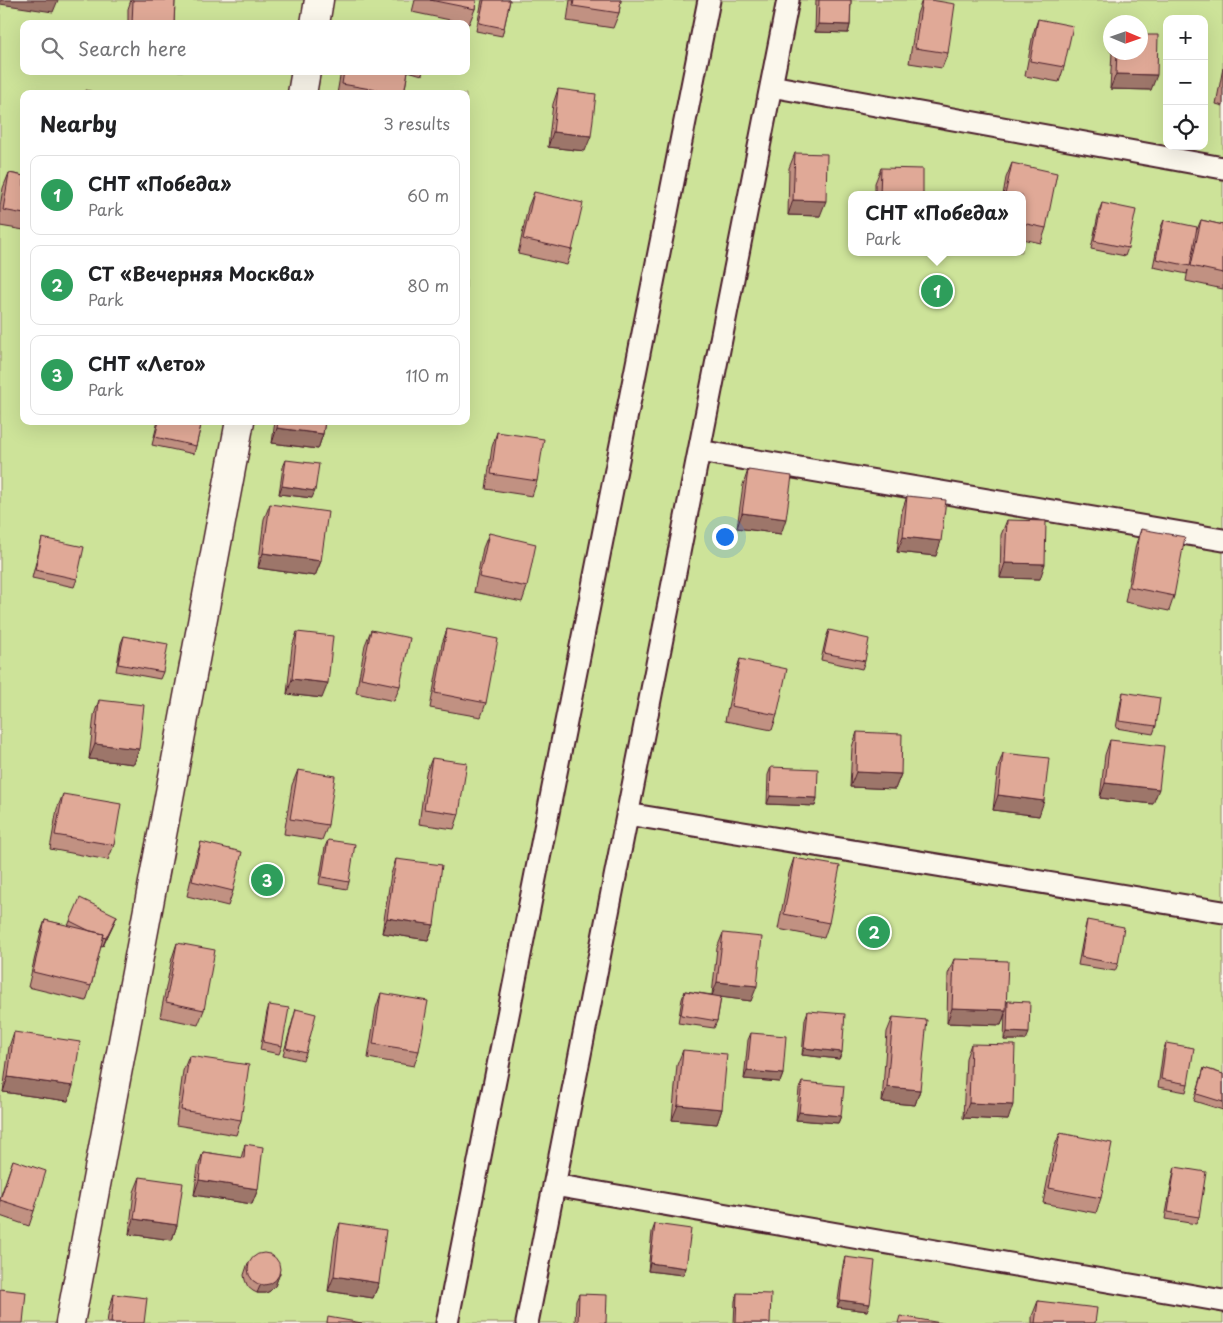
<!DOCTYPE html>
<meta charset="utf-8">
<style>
body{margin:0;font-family:"Playpen Sans",sans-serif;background:#f6f6f6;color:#202124}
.controls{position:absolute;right:15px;top:15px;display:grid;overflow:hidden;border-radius:10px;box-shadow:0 5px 20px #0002}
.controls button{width:45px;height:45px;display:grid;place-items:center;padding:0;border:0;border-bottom:1px solid #e0e0e0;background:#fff;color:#202124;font:25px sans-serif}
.compass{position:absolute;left:1103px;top:15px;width:45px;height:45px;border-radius:50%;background:#fff;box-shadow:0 5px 20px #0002;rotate:92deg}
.you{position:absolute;left:724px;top:536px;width:18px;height:18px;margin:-12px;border:4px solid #fff;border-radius:50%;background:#1a73e8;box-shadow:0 0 0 8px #1a73e833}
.badge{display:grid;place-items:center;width:32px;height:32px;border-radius:50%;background:#0b8043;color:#fff;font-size:16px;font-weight:700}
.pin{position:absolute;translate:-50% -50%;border:2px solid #fff;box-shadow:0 1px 5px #0006}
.popup{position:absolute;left:848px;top:191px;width:178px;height:65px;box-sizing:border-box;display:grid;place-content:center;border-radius:10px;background:#fff;filter:drop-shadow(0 1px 4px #0005);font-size:16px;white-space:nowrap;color:#757577}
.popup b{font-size:19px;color:#202124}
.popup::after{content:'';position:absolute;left:50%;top:100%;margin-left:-10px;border:10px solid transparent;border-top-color:#fff}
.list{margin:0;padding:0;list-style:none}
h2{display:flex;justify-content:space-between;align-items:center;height:65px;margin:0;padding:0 20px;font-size:21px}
h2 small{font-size:16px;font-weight:400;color:#757577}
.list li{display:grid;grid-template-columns:32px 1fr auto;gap:15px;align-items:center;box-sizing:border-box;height:80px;margin:0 10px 10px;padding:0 10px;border:1px solid #e0e0e0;border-radius:10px}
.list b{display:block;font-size:19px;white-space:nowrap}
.list p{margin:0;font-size:16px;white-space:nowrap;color:#757577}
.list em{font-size:16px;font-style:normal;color:#757577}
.icon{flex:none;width:28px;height:28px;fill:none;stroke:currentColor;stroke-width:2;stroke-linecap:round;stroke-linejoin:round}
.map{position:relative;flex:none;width:1223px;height:1323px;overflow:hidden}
.search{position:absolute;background:#fff;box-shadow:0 5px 20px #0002;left:20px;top:20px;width:450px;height:55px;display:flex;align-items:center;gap:12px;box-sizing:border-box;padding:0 18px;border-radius:10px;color:#757577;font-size:19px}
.panel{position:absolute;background:#fff;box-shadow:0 5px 20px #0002;left:20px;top:90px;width:450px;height:335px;border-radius:10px}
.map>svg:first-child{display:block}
</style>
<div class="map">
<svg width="1223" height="1323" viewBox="0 0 1223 1323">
<rect width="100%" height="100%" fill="#fbf7ec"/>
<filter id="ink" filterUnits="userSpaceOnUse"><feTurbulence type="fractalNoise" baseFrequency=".02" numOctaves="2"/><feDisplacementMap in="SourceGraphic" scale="10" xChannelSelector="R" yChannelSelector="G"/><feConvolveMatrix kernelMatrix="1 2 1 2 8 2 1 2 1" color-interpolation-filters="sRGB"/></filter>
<g filter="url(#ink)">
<!-- green -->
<path fill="#cde399" stroke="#8c8162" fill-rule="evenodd" d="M0 0H1223V1323H0ZM1167 19H1204V146H1167ZM1110 22H1140V52H1110ZM24 24H466V71H24ZM24 94H466V421H24ZM852 195H1022V252H852Z"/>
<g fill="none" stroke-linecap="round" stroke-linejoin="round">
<!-- lane casing -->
<g stroke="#4a1f2b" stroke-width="25">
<path id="lane" d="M771 86 1223 168
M699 451 1223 540
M627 814 1223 912
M554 1185 1223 1301
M447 1323 709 0
M527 1323 788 0"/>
</g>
<!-- street casing -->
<g stroke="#4a1f2b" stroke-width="31">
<path id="street" d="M315 24 319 0
M302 94 306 71
M70 1323 240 421"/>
</g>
<!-- lane -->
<use href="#lane" stroke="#fbf7ec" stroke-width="21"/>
<!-- street -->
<use href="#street" stroke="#fbf7ec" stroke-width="28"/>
</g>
<!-- wall -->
<path fill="#c19182" stroke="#4a1f2b" d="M131 0H175L174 24H128V9Z
M415 0H476L475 9 469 24 412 12Z
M482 0H510L504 28 502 36 476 31Z
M570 0H621L619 13 613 28 567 21Z
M816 0H851L850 25 848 33 815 32Z
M922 0 948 53 942 68 909 63 917 14Z
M1038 19 1064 67 1059 82 1025 76 1033 34Z
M1112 52H1140L1151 90 1110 89Z
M1223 68V106L1216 104Z
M341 71H423L422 75 408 71 404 94H337Z
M558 89 585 151 548 147 553 104Z
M795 153 820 216 788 215 789 168Z
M1012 163 1046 228 1041 243 1022 239V195H1003L1006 178Z
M881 168 923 195H875V183Z
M9 173 24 176V230L0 226V207L3 188Z
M534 192 572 250 567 265 518 254 528 207Z
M1102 203 1128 248 1125 256 1091 249 1099 211Z
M1164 220 1196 232 1201 220 1223 225V289L1186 281 1188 270 1187 274 1153 267 1161 227Z
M158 421H202L196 446 194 454 152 445Z
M275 421H325L323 434 318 449 272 443Z
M497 432 537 481 532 496 486 489 492 447Z
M286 460 312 498 279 494 283 467Z
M748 470 781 534 737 528 743 485Z
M907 496 936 556 897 552 902 511Z
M270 504 321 561 315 576 258 568 264 519Z
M1007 520 1040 579 1000 578 1001 535Z
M1141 529 1174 596 1169 611 1125 602 1136 544Z
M489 533 527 587 522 602 474 592 483 548Z
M42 538 77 579 74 587 32 578Z
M447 629 486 703 481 717 430 708 442 644Z
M371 630 400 686 394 701 356 693 365 645Z
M829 630 865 661 862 669 821 660 826 638Z
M297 632 322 698 287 694 292 647Z
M124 636 163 672 160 679 116 671 121 643Z
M740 659 777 715 772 730 725 721 735 674Z
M1123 692 1156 726 1153 734 1116 728 1121 700Z
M99 700 134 764 89 759 94 715Z
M857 732 901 774 895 789 850 787 852 747Z
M1110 740 1153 804 1100 798 1105 755Z
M1003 753 1039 816 993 810 998 767Z
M432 758 459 814 454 829 419 824 426 773Z
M771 767 817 798 815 806 767 804 768 775Z
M298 770 328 825 322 840 284 834 292 785Z
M63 794 114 845 108 860 50 849 57 809Z
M328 840 349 882 347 889 319 884 325 847Z
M201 842 233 891 228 906 187 896 196 857Z
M794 858 829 923 824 938 778 929 789 873Z
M396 859 434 925 428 940 382 933 391 874Z
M117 916 103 946 101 945 91 986 86 1001 28 987 40 935 45 920 68 926 70 921Z
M1087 920 1118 964 1115 971 1078 965 1085 928Z
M723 933 751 1001 721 997 717 1021 714 1028 678 1023 682 999 685 991 712 995 717 948Z
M177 943 204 1010 198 1025 160 1017 172 958Z
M954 959 1006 1005 1008 1001 1026 1040H1004L1005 1014 1001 1025 947 1023 948 974Z
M381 993 419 1051 414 1066 368 1058 376 1008Z
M269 1005 282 1046 279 1054 260 1050 267 1012Z
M296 1009 306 1053 303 1060 283 1055Z
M808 1011 842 1052 839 1059 802 1055 805 1019Z
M893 1017 920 1090 915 1105 882 1102 887 1032Z
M14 1032 68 1101 3 1092 9 1047Z
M751 1033 783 1074 780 1082 744 1079 748 1040Z
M1166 1043 1188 1084 1186 1092 1158 1087 1163 1051Z
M971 1044 1008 1120 963 1118 966 1058Z
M683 1050 722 1109 717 1124 672 1120 677 1065Z
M189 1056 241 1120 236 1135 176 1125 183 1071Z
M1204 1068 1223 1074V1110L1194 1101Z
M802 1082 841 1116 838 1123 796 1120 799 1089Z
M1060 1133 1101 1198 1096 1213 1043 1203 1054 1148Z
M245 1144 258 1189 252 1204 194 1195 198 1167 203 1152 241 1158Z
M13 1160 34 1211 29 1226 0 1216V1198Z
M1175 1167 1199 1217 1196 1224 1165 1219 1173 1175Z
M140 1177 177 1225 172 1240 129 1234 134 1192Z
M340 1223 379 1283 373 1298 328 1291 335 1238Z
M655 1224 686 1268 683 1275 648 1271 652 1232Z
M845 1257 867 1311 837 1307 843 1265Z
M248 1263 280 1273 275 1286 270 1291 266 1293H257L253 1291 248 1287 245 1280 244 1275Z
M737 1293 770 1323H734L735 1301Z
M114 1294 144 1323H107L109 1309Z
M579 1294 606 1323H575L576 1301Z
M1038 1301 1095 1323H1032V1316Z"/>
<!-- shaded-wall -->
<path fill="#9d766a" stroke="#4a1f2b" d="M0 0H58L53 12 0 4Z
M818 24 850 25 848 33 815 32Z
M1116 74 1157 75 1151 90 1110 89Z
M553 132 591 136 585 151 548 147Z
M793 200 826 201 820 216 788 215Z
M277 428 323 434 318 449 272 443Z
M282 486 315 491 312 498 279 494Z
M742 513 786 519 781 534 737 528Z
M903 537 941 541 936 556 897 552Z
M263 553 321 561 315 576 258 568Z
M1005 563 1045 564 1040 579 1000 578Z
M292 679 328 683 322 698 287 694Z
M95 744 139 749 134 764 89 759Z
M856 772 901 774 895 789 850 787Z
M1105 783 1159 789 1153 804 1100 798Z
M998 795 1044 801 1039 816 993 810Z
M770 796 817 798 815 806 767 804Z
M117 916 114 923 103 946 106 938Z
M387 918 434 925 428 940 382 933Z
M717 982 757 986 751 1001 712 996Z
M952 1008 1006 1010 1001 1025 947 1023Z
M1007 1032 1029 1033 1026 1040H1004Z
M804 1048 842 1052 839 1059 802 1055Z
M747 1071 783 1074 780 1082 744 1079Z
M8 1077 73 1086 68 1101 3 1092Z
M887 1087 920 1090 915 1105 882 1102Z
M969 1103 1013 1105 1008 1120 963 1118Z
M678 1105 722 1109 717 1124 672 1120Z
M799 1112 841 1116 838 1123 796 1120Z
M199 1180 258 1189 252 1204 194 1195Z
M134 1219 177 1225 172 1240 129 1234Z
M650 1263 686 1268 683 1275 648 1271Z
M280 1273 275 1286 270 1291 266 1293H257L260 1286Z
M334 1276 379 1283 373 1298 328 1291Z
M840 1300 870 1304 867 1311 837 1307Z"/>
<!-- building -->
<path fill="#e0a997" stroke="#4a1f2b" d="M133 0H175L174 24H132Z
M430 0H476L475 9Z
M484 0H510L504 28 479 23Z
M574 0H621L619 13 573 6Z
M819 0H851L850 25 818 24Z
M922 0H931L955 4 948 53 915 48Z
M1038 19 1073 26 1064 67 1030 61Z
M1140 35H1158L1157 75 1116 74 1117 52H1140Z
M344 71H408L404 94H399L342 84Z
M558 89 596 94 591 136 553 132Z
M86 90 102 94H85Z
M795 153 827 154 826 201 793 200Z
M1012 163 1057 173 1046 228 1022 223V195H1005Z
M881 168 923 169V195H880Z
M9 173 24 176V214L3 210Z
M534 192 583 203 572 250 523 239Z
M1102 203 1136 210 1128 248 1094 241Z
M1164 220 1197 227 1190 266 1156 259Z
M1201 220 1223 225V273L1191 266Z
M159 421H202L196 446 155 437Z
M278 421H325L323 434 277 428Z
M497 432 544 439 537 481 491 474Z
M286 460 319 464 315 491 282 486Z
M748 470 792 476 786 519 742 513Z
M907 496 946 500 941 541 903 537Z
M270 504 328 512 321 561 263 553Z
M1007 520 1046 521 1045 564 1005 563Z
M1141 529 1185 537 1174 596 1130 587Z
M489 533 536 544 527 587 479 577Z
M42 538 84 547 77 579 35 570Z
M447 629 498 639 486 703 435 693Z
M371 630 410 638 400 686 361 678Z
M829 630 869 639 865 661 824 653Z
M297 632 333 636 328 683 292 679Z
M124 636 168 644 163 672 118 664Z
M740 659 787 669 777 715 731 706Z
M1123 692 1160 698 1156 726 1119 721Z
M99 700 144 705 139 749 95 744Z
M857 732 902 734 901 774 856 772Z
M1110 740 1164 746 1159 789 1105 783Z
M1003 753 1049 758 1044 801 998 795Z
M432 758 467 763 459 814 424 809Z
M771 767 818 769 817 798 770 796Z
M298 770 335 776 328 825 290 819Z
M63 794 121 804 114 845 55 835Z
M328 840 355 844 349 882 322 877Z
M201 842 242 852 233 891 192 881Z
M794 858 840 866 829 923 784 914Z
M396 859 442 865 434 925 387 918Z
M80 898 117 916 106 938 103 937 104 934 90 931 70 921Z
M45 920 104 934 91 986 33 972Z
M1087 920 1124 927 1118 964 1081 957Z
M723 933 762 937 757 986 717 982Z
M177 943 215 950 204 1010 166 1002Z
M954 959 1008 961 1006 1010 952 1008Z
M685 991 721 997 717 1021 681 1015Z
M381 993 428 1001 419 1051 373 1044Z
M1008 1001 1030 1002 1029 1033 1007 1032Z
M269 1005 289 1008 282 1046 263 1042Z
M296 1009 316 1014 306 1053 286 1048Z
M808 1011 845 1014 842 1052 804 1048Z
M893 1017 927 1020 920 1090 887 1087Z
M14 1032 80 1042 73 1086 8 1077Z
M751 1033 786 1036 783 1074 747 1071Z
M1166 1043 1194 1048 1188 1084 1161 1079Z
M971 1044 1015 1045 1013 1105 969 1103Z
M683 1050 727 1054 722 1109 678 1105Z
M189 1056 249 1065 241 1120 181 1110Z
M1204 1068 1223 1074V1102L1197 1094Z
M802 1082 844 1086 841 1116 799 1112Z
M1060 1133 1112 1143 1101 1198 1049 1188Z
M245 1144 263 1147 258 1189 199 1180 203 1152 244 1158Z
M13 1160 46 1171 34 1211 0 1200Z
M1175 1167 1206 1172 1199 1217 1168 1212Z
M140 1177 183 1183 177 1225 134 1219Z
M340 1223 386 1230 379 1283 334 1276Z
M655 1224 691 1229 686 1268 650 1263Z
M248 1269a16 16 0 1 1 32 0a16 16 0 1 1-32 0Z
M845 1257 875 1261 870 1304 840 1300Z
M0 1289 26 1292 23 1323H0Z
M737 1293 771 1294 770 1323H736Z
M114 1294 147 1298 144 1323H111Z
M579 1294 607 1295 606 1323H578Z
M1038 1301 1097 1308 1095 1323H1035Z
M900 1316 941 1323H898Z
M328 1317 362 1323H327Z"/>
</g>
</svg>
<div class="controls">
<button>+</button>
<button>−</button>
<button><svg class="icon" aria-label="locate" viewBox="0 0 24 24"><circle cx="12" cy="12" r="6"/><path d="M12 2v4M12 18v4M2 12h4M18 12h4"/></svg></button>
</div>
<svg class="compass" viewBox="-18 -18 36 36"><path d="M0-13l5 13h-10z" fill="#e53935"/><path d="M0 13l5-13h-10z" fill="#757577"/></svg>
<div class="you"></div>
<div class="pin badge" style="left:937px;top:291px;background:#2e9e5b">1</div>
<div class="popup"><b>СНТ «Победа»</b>Park</div>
<div class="pin badge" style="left:874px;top:932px;background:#2e9e5b">2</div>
<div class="pin badge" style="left:267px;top:880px;background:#2e9e5b">3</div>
<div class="search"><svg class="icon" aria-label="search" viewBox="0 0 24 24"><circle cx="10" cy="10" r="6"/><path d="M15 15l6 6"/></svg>Search here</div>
<section class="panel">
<h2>Nearby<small>3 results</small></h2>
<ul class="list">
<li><span class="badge" style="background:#2e9e5b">1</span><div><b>СНТ «Победа»</b><p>Park</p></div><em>60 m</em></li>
<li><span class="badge" style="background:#2e9e5b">2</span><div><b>СТ «Вечерняя Москва»</b><p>Park</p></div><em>80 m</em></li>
<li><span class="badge" style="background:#2e9e5b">3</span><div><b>СНТ «Лето»</b><p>Park</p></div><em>110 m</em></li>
</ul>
</section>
</div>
